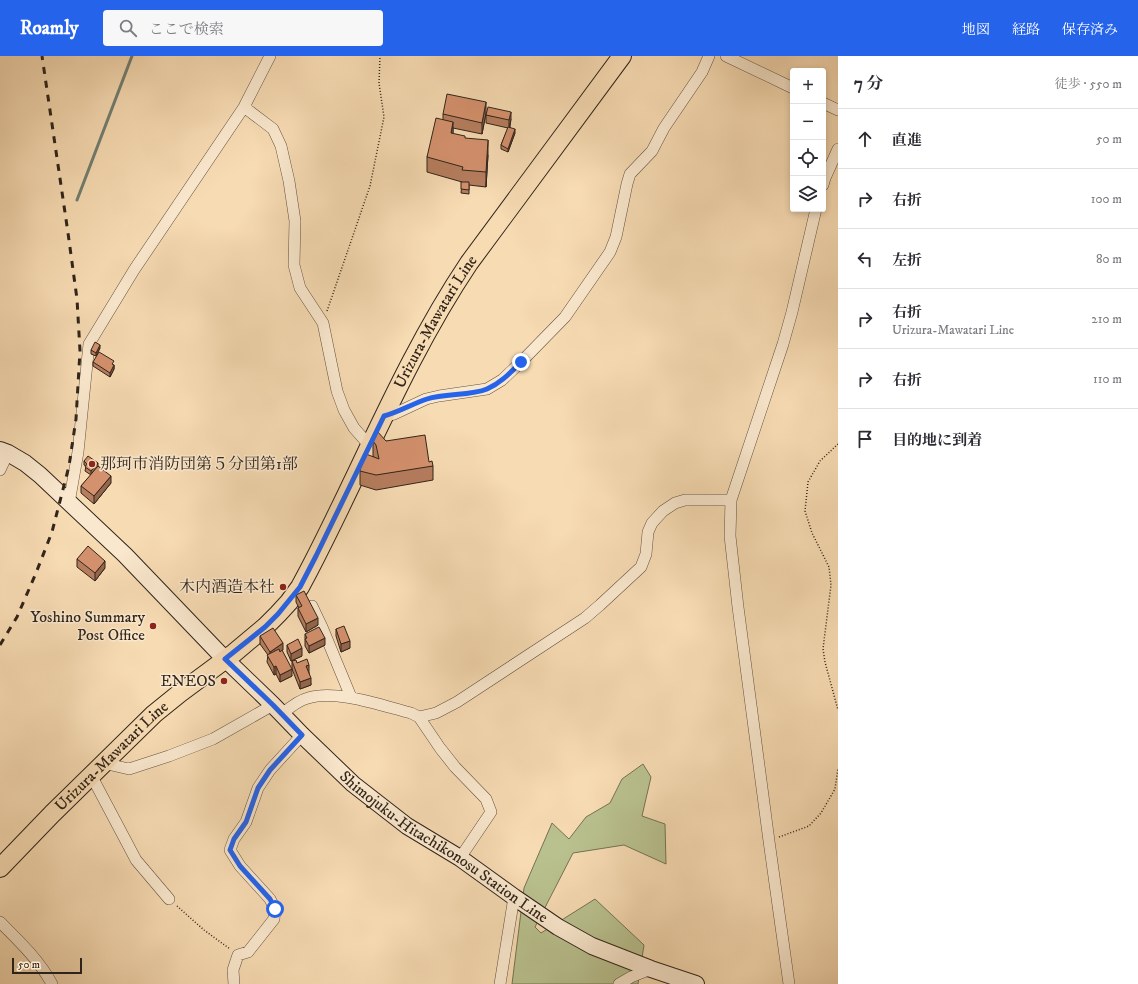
<!DOCTYPE html>
<html lang="ja">
<meta charset="utf-8">
<style>
body{margin:0;font-family:"IM FELL DW Pica","Noto Serif JP",serif;background:#f7f7f7;color:#2b2b33}
.controls{position:absolute;right:12px;top:12px;display:grid;overflow:hidden;border-radius:4px;box-shadow:0 2px 6px #0003}
.controls button{width:36px;height:36px;display:grid;place-items:center;padding:0;border:0;border-bottom:1px solid #e1e1e2;background:#fff;color:#2b2b33;font:20px sans-serif}
.scale{position:absolute;left:12px;bottom:10px;width:70px;box-sizing:border-box;padding-left:4px;border:2px solid #30241a;border-top:0;font-size:11px;line-height:14px;white-space:nowrap;color:#30241a;-webkit-text-stroke:3px #fae8ce;paint-order:stroke}
.stop{position:absolute;width:12px;height:12px;margin:-9px;border:3px solid #2563eb;border-radius:50%;background:#fff}
.stop.end{background:#2563eb;border-color:#fff;box-shadow:0 1px 4px #0008}
.list{margin:0;padding:0;list-style:none}
h2{display:flex;justify-content:space-between;align-items:center;height:52px;margin:0;padding:0 16px;font-size:17px}
h2 small{font-size:13px;font-weight:400;color:#7c7c81}
.list li{display:grid;grid-template-columns:26px 1fr auto;gap:12px;align-items:center;box-sizing:border-box;height:60px;padding:0 16px;border-top:1px solid #e1e1e2}
.list b{display:block;font-size:15px;white-space:nowrap}
.list p{margin:0;font-size:13px;white-space:nowrap;color:#7c7c81}
.list em{font-size:13px;font-style:normal;color:#7c7c81}
.icon{flex:none;width:22px;height:22px;fill:none;stroke:currentColor;stroke-width:2;stroke-linecap:round;stroke-linejoin:round}
.map{position:relative;flex:none;width:838px;height:928px;overflow:hidden}
header{display:flex;align-items:center;gap:24px;box-sizing:border-box;height:56px;padding:0 20px;background:#2563eb;color:#fff}
header strong{font-size:19px}
nav{display:flex;gap:22px;margin-inline-start:auto;font-size:14px}
.search{width:280px;height:36px;background:#f7f7f7;display:flex;align-items:center;gap:10px;box-sizing:border-box;padding:0 14px;border-radius:4px;color:#7c7c81;font-size:15px}
main{display:flex}
aside{flex:1;background:#fff}
.map>svg:first-child{display:block}
</style>
<header>
<strong>Roamly</strong>
<div class="search"><svg class="icon" aria-label="search" viewBox="0 0 24 24"><circle cx="10" cy="10" r="6"/><path d="M15 15l6 6"/></svg>ここで検索</div>
<nav><a>地図</a><a>経路</a><a>保存済み</a></nav>
</header>
<main>
<div class="map">
<svg width="838" height="928" viewBox="0 0 838 928">
<rect width="100%" height="100%" fill="#f7dbb3"/>
<filter id="stains"><feTurbulence type="fractalNoise" baseFrequency=".005" numOctaves="4"/><feColorMatrix values="0 0 0 0 .2 0 0 0 0 .09 0 0 0 0 .02 0 0 0 .5 -.17"/></filter>
<radialGradient id="worn" r=".72"><stop offset=".6" stop-color="#630" stop-opacity="0"/><stop offset="1" stop-color="#630" stop-opacity=".3"/></radialGradient>
<!-- green -->
<path fill="#b9c18f" stroke="#747254" d="M643 708 651 721 642 760 665 768 666 808 624 789 573 797 535 871 541 877 595 843 644 889 638 928H512L524 832 552 767 569 783 586 761 610 747 622 723Z"/>
<g fill="none" stroke-linecap="round" stroke-linejoin="round">
<!-- stream -->
<path stroke="#717f73" stroke-width="3" d="M77 144 132 0"/>
<!-- street casing -->
<g stroke="#625240" stroke-width="12">
<path id="street" d="M726 0 793 32
M823 47 838 54
M244 51 273 73 281 90 289 125 295 165 294 209 300 232 323 267 337 335 344 354 354 372 370 390
M823 129 825 122 838 93
M384 360 394 358 426 343 439 340 487 333 502 324 521 306 565 261 610 196 616 181 627 128 630 118 652 95 664 72 702 16 709 0
M0 414 8 397
M69 447 78 396 89 288 134 214 244 51 270 0
M312 550 322 571 351 641
M282 658C289 652 300 644 308 642 337 633 383 650 411 657L419 661 440 692 455 711 486 743 491 756 460 802
M419 661 436 657 457 646 585 562 600 549 641 511 646 498 648 476 652 467 663 455 675 447 685 444H731
M103 707 129 713 169 700 213 683 273 649
M91 719 136 804 169 843
M0 866C19 885 39 904 52 928
M234 928 233 914 238 899 248 896 274 863 275 853 270 843 240 810 230 794 234 783 246 766 258 732 270 714 302 679
M500 928 514 841
M619 928 631 921 651 913
M789 928 769 785 738 551 730 480 731 444 783 288 792 256 816 153"/>
</g>
<!-- secondary casing -->
<g stroke="#30241a" stroke-width="18">
<g id="secondary">
<path id="s1" d="M0 394 8 397 25 407 40 419 125 499 219 597 273 649 302 679 353 728 407 770 460 802 514 841 558 871 592 890 651 913 696 928"/>
</g>
</g>
<!-- primary casing -->
<g stroke="#30241a" stroke-width="20">
<g id="primary">
<path id="s2" d="M0 812 52 758 154 658 180 637 234 597 265 571 278 558 289 546 300 531 308 516C362 413 404 304 469 207L622 0"/>
</g>
</g>
<!-- path -->
<path stroke="#30241a" stroke-width="1.5" stroke-dasharray="1 2" stroke-linecap="butt" d="M327 255 370 130 384 61 379 27 380 0
M838 388 820 405 808 426 805 455 812 477 829 511 831 529 823 593 825 606 838 654
M779 781 809 770 821 757 835 733 838 712
M177 850 204 874 230 893"/>
<!-- street -->
<use href="#street" stroke="#fae8ce" stroke-width="11"/>
<!-- secondary -->
<use href="#secondary" stroke="#fae8ce" stroke-width="16"/>
<!-- primary -->
<use href="#primary" stroke="#f7dbb3" stroke-width="18"/>
<!-- rail -->
<path stroke="#30241a" stroke-width="3" stroke-dasharray="7 7" stroke-linecap="butt" d="M0 589 17 561 36 517 52 476 69 410 76 363 80 295 77 243 68 177 42 0"/>
</g>
<!-- wall -->
<path fill="#b67d5e" stroke="#30241a" d="M486 57 482 78 453 72V78L465 82 488 99 486 131 469 129V138L461 137 462 126 427 116V101L443 64V58Z
M486 59 511 63 510 71 515 77 508 96 501 93V89L508 72 486 67Z
M100 292 96 300 91 298V294Z
M93 306 114 309V313L110 321 93 310Z
M373 385H386L429 406 433 410V424L376 434 360 429V415L374 401 373 400Z
M84 405 98 410 111 427 94 448 81 437V430L91 419 85 415 86 410 84 409Z
M77 503 105 512 95 525 77 511Z
M296 539 318 569 306 576 298 560V552H299L296 546Z
M336 573 350 592 341 596 336 580Z
M305 578 325 589 309 597 305 590Z
M260 580 283 594 282 595 292 620 280 626 276 618 274 619 267 606 268 599 260 588Z
M287 589 302 600 291 605 287 596Z
M292 605 297 607 309 616 311 629 300 633 292 613Z"/>
<!-- shaded-wall -->
<path fill="#94664c" stroke="#30241a" d="M486 46V57L482 78V67Z
M511 56V63L509 72V64Z
M453 66V81L451 77Z
M515 73V77L508 96V93Z
M488 84V99L486 131V116Z
M100 289V292L96 300V297Z
M114 309V313L110 321V317Z
M98 407V410L91 419V415Z
M111 420V427L94 448V440Z
M105 505V512L95 525V517Z
M318 562V569L306 576V568Z
M325 582V589L309 597V590Z
M350 585V592L341 596V588Z
M283 587V594L270 603V596Z
M302 592V600L291 605V598Z
M309 609V616L306 617V610Z
M276 610V618L274 619V611Z
M292 613V620L280 626V619Z
M311 622V629L300 633V626Z"/>
<!-- building -->
<path fill="#d4916d" stroke="#30241a" d="M447 38 486 46 482 67 443 58Z
M488 51 511 56 509 64 486 59Z
M436 62 453 66 451 77 465 80V82L488 84 486 116 462 114 463 111 427 101Z
M508 71 515 73 508 93 501 89Z
M461 126H469V134L461 133Z
M95 286 100 289 96 297 91 294Z
M99 296 114 305 112 308 114 309 110 317 93 306Z
M377 375 386 385 425 379 429 406 432 405 433 410 376 419 360 415 362 405 366 398 379 403 376 389 373 385Z
M88 400 98 407 91 415 85 411 87 408 84 405Z
M98 410 111 420 94 440 81 430Z
M88 490 105 505 95 517 77 503Z
M304 535 318 562 306 568 298 552 302 550 296 539Z
M344 570 350 585 341 588 336 573Z
M319 571 325 582 309 590 305 583 307 582 305 578Z
M273 572 283 587 270 596 260 580Z
M298 583 302 592 291 598 287 589Z
M279 593 280 596 282 594 292 613 280 619 276 610 274 611 267 599Z
M307 603 309 609 306 610 311 622 300 626 292 605 296 604 297 607Z"/>
<g fill="none" stroke-linecap="round" stroke-linejoin="round">
<!-- route -->
<path stroke="#2563eb" stroke-width="5" d="M275 853 270 843 240 810 230 794 234 783 246 766 258 732 270 714 302 679 273 649 225 603 265 571 278 558 300 531 316 500 384 360C399 356 412 348 427 343 445 337 471 340 487 333 501 327 511 316 521 306"/>
</g>
<!-- markers -->
<g fill="#8f2418" stroke="#fae8ce" stroke-width="1.5">
<circle cx="92" cy="408" r="4"/>
<circle cx="283" cy="531" r="4"/>
<circle cx="153" cy="570" r="4"/>
<circle cx="224" cy="625" r="4"/>
</g>
<g text-anchor="middle" dominant-baseline="central" stroke-width="3" stroke-linejoin="round" paint-order="stroke">
<!-- street labels -->
<g font-size="16" fill="#30241a" stroke="#fae8ce">
<text stroke="none"><textPath href="#s2" startOffset="710">Urizura-Mawatari Line</textPath></text>
<text stroke="none"><textPath href="#s2" startOffset="158">Urizura-Mawatari Line</textPath></text>
<text stroke="none"><textPath href="#s1" startOffset="598">Shimojuku-Hitachikonosu Station Line</textPath></text>
</g>
<!-- poi labels -->
<g font-size="16" fill="#30241a" stroke="#fae8ce" text-anchor="end">
<text x="100" y="408" text-anchor="start">那珂市消防団第５分団第1部</text>
<text x="275" y="531">木内酒造本社</text>
<text x="145" y="561">Yoshino Summary<tspan x="145" dy="18">Post Office</tspan></text>
<text x="216" y="625">ENEOS</text>
</g>
</g>
<rect width="100%" height="100%" filter="url(#stains)"/>
<rect width="100%" height="100%" fill="url(#worn)"/>
</svg>
<div class="controls">
<button>+</button>
<button>−</button>
<button><svg class="icon" aria-label="locate" viewBox="0 0 24 24"><circle cx="12" cy="12" r="6"/><path d="M12 2v4M12 18v4M2 12h4M18 12h4"/></svg></button>
<button><svg class="icon" aria-label="layers" viewBox="0 0 24 24"><path d="M12 4l9 5-9 5-9-5zM3 14l9 5 9-5"/></svg></button>
</div>
<div class="scale">50 m</div>
<div class="stop" style="left:275px;top:853px"></div>
<div class="stop end" style="left:521px;top:306px"></div>
</div>
<aside>
<h2>7 分<small>徒歩 · 550 m</small></h2>
<ul class="list">
<li><svg class="icon" aria-label="ahead" viewBox="0 0 24 24"><path d="M12 20V5M6 11l6-6 6 6"/></svg><div><b>直進</b></div><em>50 m</em></li>
<li><svg class="icon" aria-label="right" viewBox="0 0 24 24"><path d="M7 20v-9h11M14 6l5 5-5 5"/></svg><div><b>右折</b></div><em>100 m</em></li>
<li><svg class="icon" aria-label="left" viewBox="0 0 24 24"><path d="M17 20v-9H6M10 6l-5 5 5 5"/></svg><div><b>左折</b></div><em>80 m</em></li>
<li><svg class="icon" aria-label="right" viewBox="0 0 24 24"><path d="M7 20v-9h11M14 6l5 5-5 5"/></svg><div><b>右折</b><p>Urizura-Mawatari Line</p></div><em>210 m</em></li>
<li><svg class="icon" aria-label="right" viewBox="0 0 24 24"><path d="M7 20v-9h11M14 6l5 5-5 5"/></svg><div><b>右折</b></div><em>110 m</em></li>
<li><svg class="icon" aria-label="arrive" viewBox="0 0 24 24"><path d="M6 21V4h12l-3 4 3 4H6"/></svg><div><b>目的地に到着</b></div></li>
</ul>
</aside>
</main>
